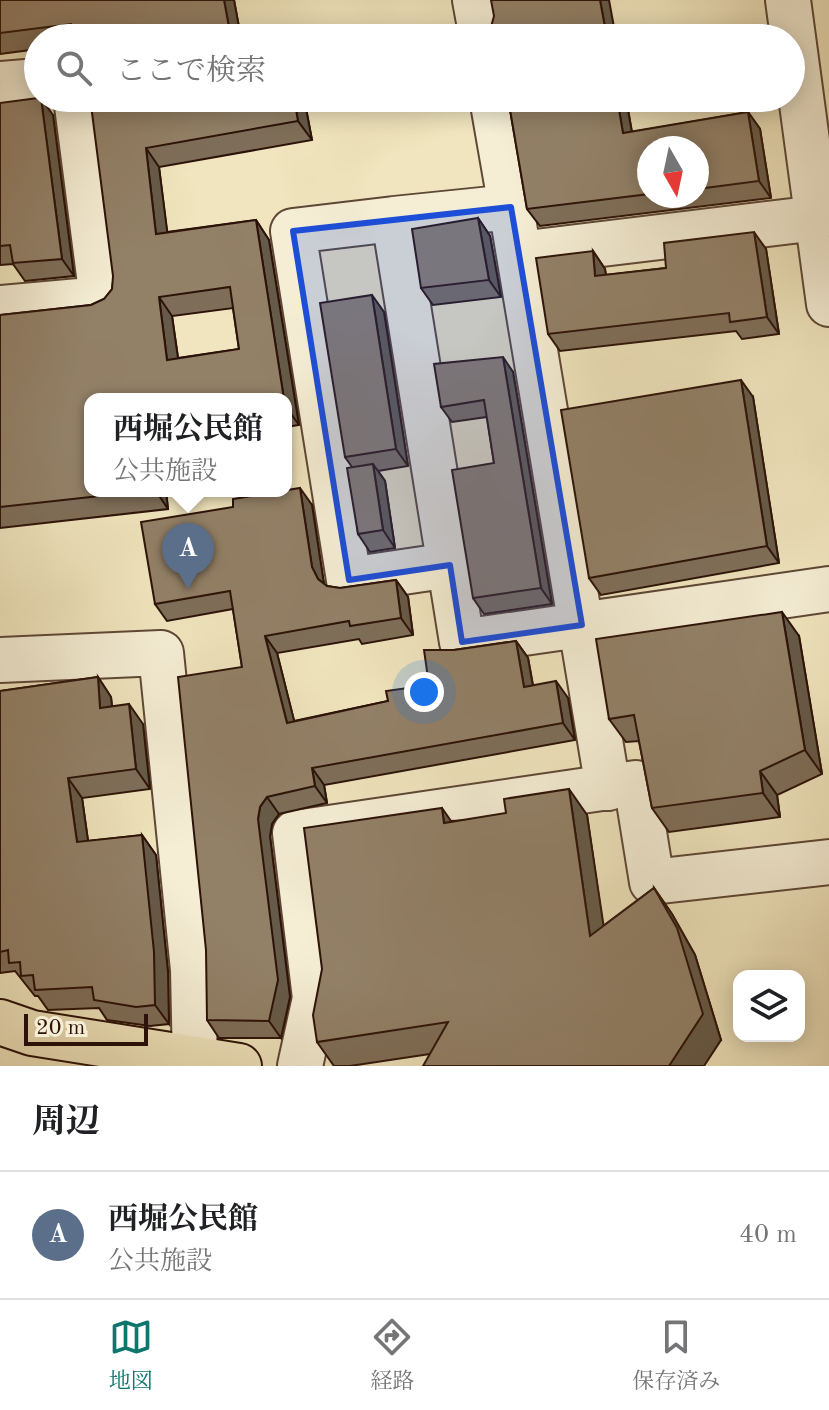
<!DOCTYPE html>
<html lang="ja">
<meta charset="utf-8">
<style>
body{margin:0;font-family:"Old Standard TT","Noto Serif JP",serif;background:#f2f2f2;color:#202124}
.controls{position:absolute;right:24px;bottom:24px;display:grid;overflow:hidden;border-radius:16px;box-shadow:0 4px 20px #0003}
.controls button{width:72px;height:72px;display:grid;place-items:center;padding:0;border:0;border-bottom:2px solid #e0e0e0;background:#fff;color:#202124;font:40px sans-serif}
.compass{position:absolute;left:637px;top:136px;width:72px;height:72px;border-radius:50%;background:#fff;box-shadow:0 4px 20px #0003;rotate:171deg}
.scale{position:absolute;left:24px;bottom:20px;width:124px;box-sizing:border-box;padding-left:8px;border:4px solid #2c1208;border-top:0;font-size:22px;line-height:28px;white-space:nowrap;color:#2c1208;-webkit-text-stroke:6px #f5eed5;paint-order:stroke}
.you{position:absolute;left:424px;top:692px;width:28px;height:28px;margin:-20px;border:6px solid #fff;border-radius:50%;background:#1a73e8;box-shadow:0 0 0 12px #1a73e833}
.badge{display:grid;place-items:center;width:52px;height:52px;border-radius:50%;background:#0f766e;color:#fff;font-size:26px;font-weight:700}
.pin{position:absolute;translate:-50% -66px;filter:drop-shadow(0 2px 4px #0008)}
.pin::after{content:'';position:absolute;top:42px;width:28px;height:24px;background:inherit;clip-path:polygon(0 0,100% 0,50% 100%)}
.popup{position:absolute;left:84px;top:393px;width:208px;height:104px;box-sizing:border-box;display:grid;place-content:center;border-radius:16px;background:#fff;filter:drop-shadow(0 2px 6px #0005);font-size:26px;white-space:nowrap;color:#757577}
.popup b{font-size:30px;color:#202124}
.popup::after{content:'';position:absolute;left:50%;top:100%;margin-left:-16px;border:16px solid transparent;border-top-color:#fff}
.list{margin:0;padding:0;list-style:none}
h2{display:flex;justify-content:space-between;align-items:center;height:104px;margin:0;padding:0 32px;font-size:34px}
h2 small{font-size:26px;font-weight:400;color:#757577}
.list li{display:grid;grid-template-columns:52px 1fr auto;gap:24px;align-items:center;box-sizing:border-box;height:128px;padding:0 32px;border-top:2px solid #e0e0e0}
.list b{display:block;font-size:30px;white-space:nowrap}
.list p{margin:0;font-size:26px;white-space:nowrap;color:#757577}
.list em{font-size:26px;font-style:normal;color:#757577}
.icon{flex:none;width:44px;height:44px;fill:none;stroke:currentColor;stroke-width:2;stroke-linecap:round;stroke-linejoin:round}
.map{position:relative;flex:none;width:829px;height:1066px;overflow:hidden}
.search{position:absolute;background:#fff;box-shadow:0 4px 20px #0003;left:24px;right:24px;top:24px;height:88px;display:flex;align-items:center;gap:20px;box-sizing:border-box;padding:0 28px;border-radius:44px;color:#757577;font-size:30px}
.sheet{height:232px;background:#fff}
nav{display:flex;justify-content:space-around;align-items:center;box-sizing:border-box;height:112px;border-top:2px solid #e0e0e0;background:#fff;font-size:22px;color:#757577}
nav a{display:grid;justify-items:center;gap:4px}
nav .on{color:#0f766e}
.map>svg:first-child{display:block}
</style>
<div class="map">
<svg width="829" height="1066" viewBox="0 0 829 1066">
<rect width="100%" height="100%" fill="#f0e5be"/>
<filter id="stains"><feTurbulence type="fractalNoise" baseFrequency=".0025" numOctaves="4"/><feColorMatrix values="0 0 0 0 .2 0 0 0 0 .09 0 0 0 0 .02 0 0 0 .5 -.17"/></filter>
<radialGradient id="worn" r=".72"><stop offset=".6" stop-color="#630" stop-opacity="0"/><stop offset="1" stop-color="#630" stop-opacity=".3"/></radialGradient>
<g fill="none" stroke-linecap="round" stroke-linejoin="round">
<!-- minor casing -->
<g stroke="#5d4736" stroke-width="48">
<path id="minor" d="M475 0 482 38
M788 0 829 304
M0 84 38 81
M492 98 511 207 394 219 462 642 829 589
M511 207 608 788
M394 219 293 231 349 580 450 565
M519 254 817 218
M0 308 102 299 76 98
M0 660 161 653 193 970 195 1066
M300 1066 315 998 295 833 636 783 652 882 829 862"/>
</g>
<!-- major casing -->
<g stroke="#2c1208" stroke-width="48">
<path id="major" d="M0 1022 32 1033 239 1066"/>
</g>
<!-- minor -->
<use href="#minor" stroke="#f5eed5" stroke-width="44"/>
<!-- major -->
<use href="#major" stroke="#f0e5be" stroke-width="44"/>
</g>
<!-- wall -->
<path fill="#7e6e59" stroke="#2c1208" stroke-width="2" fill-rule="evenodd" d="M0 0H234L241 38H38V49L0 54Z
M138 98H304L312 140 159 167 167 232 256 220 269 240 299 425 286 427V399H90V491H166L168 509 0 528V315L91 305 104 299 112 289ZM233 308 239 349 178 358 172 316Z
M508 98H626L632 132 748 112 760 129 771 198 540 226 527 209ZM649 148H697V196H649Z
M0 103 53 115 74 276 25 281 13 264 0 265Z
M478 218 490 236 501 297 433 305 421 288Z
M766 249 779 334 742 339 736 331 560 351 548 334 593 251 605 269 606 275 666 268Z
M384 312 408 466 378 471 385 481 395 548 370 552 358 534 352 467 345 457Z
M513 372 552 604 484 614 473 598 494 463 487 417 452 422 441 407Z
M753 397 779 563 601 595 589 578Z
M312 505 324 584 327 586 340 588 396 580 408 597 413 635 362 644 359 639 277 653 294 721 388 701 429 685 454 650 516 641 528 658 533 685 568 698 575 740 324 785 327 803 279 814 272 824 270 836 290 997 281 1038H219L207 1020 242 667 233 609 167 621 155 604Z
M799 636 822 774 777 795 780 817 669 832 652 808 639 741 626 742 609 719Z
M98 677 111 697 112 706 143 724 150 789 82 798 88 841 142 835 156 855 168 972 169 1024 150 1026 107 1020 99 1008 48 1010 38 996H35L15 971 0 973V691Z
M587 815 603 926 654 888 672 914 695 955 721 1040 430 1054 350 1066H334L317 1042 451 821Z"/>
<!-- shaded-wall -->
<path fill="#665a48" stroke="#2c1208" stroke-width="2" d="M224 0H234L241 38H231Z
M600 0H609L616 38H607Z
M41 98 53 115 74 276 62 259Z
M294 98H304L312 140 298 121Z
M617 98H626L635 151 623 133Z
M748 112 760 129 771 198 759 181Z
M146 148 159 167 170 253 156 234Z
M478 218 490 236 501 297 489 280Z
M256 220 269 240 299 425 286 407V399H284Z
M754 232 766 249 779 334 767 317Z
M593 251 605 269 608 293 595 276Z
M372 295 384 312 408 466 396 449Z
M159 297 172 316 181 379 167 360Z
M503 357 513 372 552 604 541 588Z
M741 380 753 397 779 563 767 546Z
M373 464 385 481 395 548 383 530Z
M300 488 312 505 324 584 318 579 312 567Z
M156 491H166L168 509Z
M396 580 408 597 413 635 401 618Z
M782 612 799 636 822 774 805 750Z
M265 636 277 653 299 740 287 723Z
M516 641 528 658 536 704 524 687Z
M98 677 111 697 114 727 100 708Z
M556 681 568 698 575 740 563 723Z
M129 704 143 724 150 789 136 769Z
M312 768 324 785 327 803 315 786Z
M760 771 777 795 780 817 763 793Z
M68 778 82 798 91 862 77 842Z
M569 789 587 815 609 962 590 936Z
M267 797 279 814 272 824 270 836 290 997 281 1038 269 1021 258 819 260 807Z
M442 808 460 834 444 823Z
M142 835 156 855 168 972 169 1024 155 1005Z
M654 888 672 914 695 955 721 1040 704 1066H669Z"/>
<!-- building -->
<path fill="#928067" stroke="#2c1208" stroke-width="2" fill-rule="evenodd" d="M0 0H224L231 38H155L154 32 96 38H73L71 24 0 33Z
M491 0H600L607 38H488L494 16Z
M38 98H41L62 259 13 263 10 245 0 246V103Z
M138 98H294L298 121 146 148 156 234 256 220 284 399H90V491H145L0 507V315L91 305 104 299 112 289 113 276 91 105ZM230 287 239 349 167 360 159 297Z
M508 98H617L623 133 748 112 759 181 697 189V148H649V194L527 209Z
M478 218 489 280 421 288 412 229Z
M754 232 767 317 730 322 729 313 548 334 536 258 593 251 595 276 666 268 664 243Z
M372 295 396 449 345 457 320 303Z
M503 357 541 588 473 598 452 470 494 463 484 400 441 407 434 364Z
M741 380 767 546 589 578 561 410Z
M373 464 383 530 358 534 347 468Z
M300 488 312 567 318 579 327 586 340 588 396 580 401 618 350 626 349 621 265 636 287 723 388 701 386 691 429 685 424 650H454L516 641 524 687 556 681 563 723 312 768 315 786 267 797 260 807 258 819 278 980 269 1021 207 1020 206 950 178 677 242 667 230 591 155 604 141 522 233 507V499Z
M782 612 805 750 760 771 763 793 652 808 634 715 609 719 596 639Z
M98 677 100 708 129 704 136 769 68 778 77 842 142 835 154 952 155 1005 136 1007 94 1000 92 987 35 990 33 975 21 976 20 962 9 963 8 950 0 952V691Z
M569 789 590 936 654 888 677 928 703 1014 669 1066H423L448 1022 317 1042 313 1015 322 969 304 828 442 808 444 823 506 813 504 799Z"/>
<!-- marked area -->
<path fill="#1d4ed8" fill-opacity="0.2" stroke="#1d4ed8" stroke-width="6" stroke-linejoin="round" d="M511 207 582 625 462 642 450 565 349 580 293 231Z"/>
<rect width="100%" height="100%" filter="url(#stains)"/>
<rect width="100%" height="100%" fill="url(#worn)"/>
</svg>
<div class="controls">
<button><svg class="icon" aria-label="layers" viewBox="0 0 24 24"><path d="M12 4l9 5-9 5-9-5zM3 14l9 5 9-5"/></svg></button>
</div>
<svg class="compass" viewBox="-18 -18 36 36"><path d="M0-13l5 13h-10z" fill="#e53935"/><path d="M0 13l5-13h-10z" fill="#757577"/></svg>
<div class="scale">20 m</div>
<div class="you"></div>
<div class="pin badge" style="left:188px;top:589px;background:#5c6f8a">A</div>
<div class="popup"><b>西堀公民館</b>公共施設</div>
<div class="search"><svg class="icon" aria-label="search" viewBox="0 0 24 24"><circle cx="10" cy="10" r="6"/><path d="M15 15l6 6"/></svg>ここで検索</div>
</div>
<section class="sheet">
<h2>周辺<small></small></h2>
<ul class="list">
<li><span class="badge" style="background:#5c6f8a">A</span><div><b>西堀公民館</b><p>公共施設</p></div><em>40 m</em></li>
</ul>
</section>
<nav>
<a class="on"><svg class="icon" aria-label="map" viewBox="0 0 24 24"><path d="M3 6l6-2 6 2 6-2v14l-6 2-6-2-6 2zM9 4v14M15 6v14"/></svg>地図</a>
<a><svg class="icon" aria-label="directions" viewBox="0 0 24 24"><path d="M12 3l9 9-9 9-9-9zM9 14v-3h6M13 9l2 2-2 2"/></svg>経路</a>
<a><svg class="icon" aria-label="saved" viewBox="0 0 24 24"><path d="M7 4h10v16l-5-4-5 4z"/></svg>保存済み</a>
</nav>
